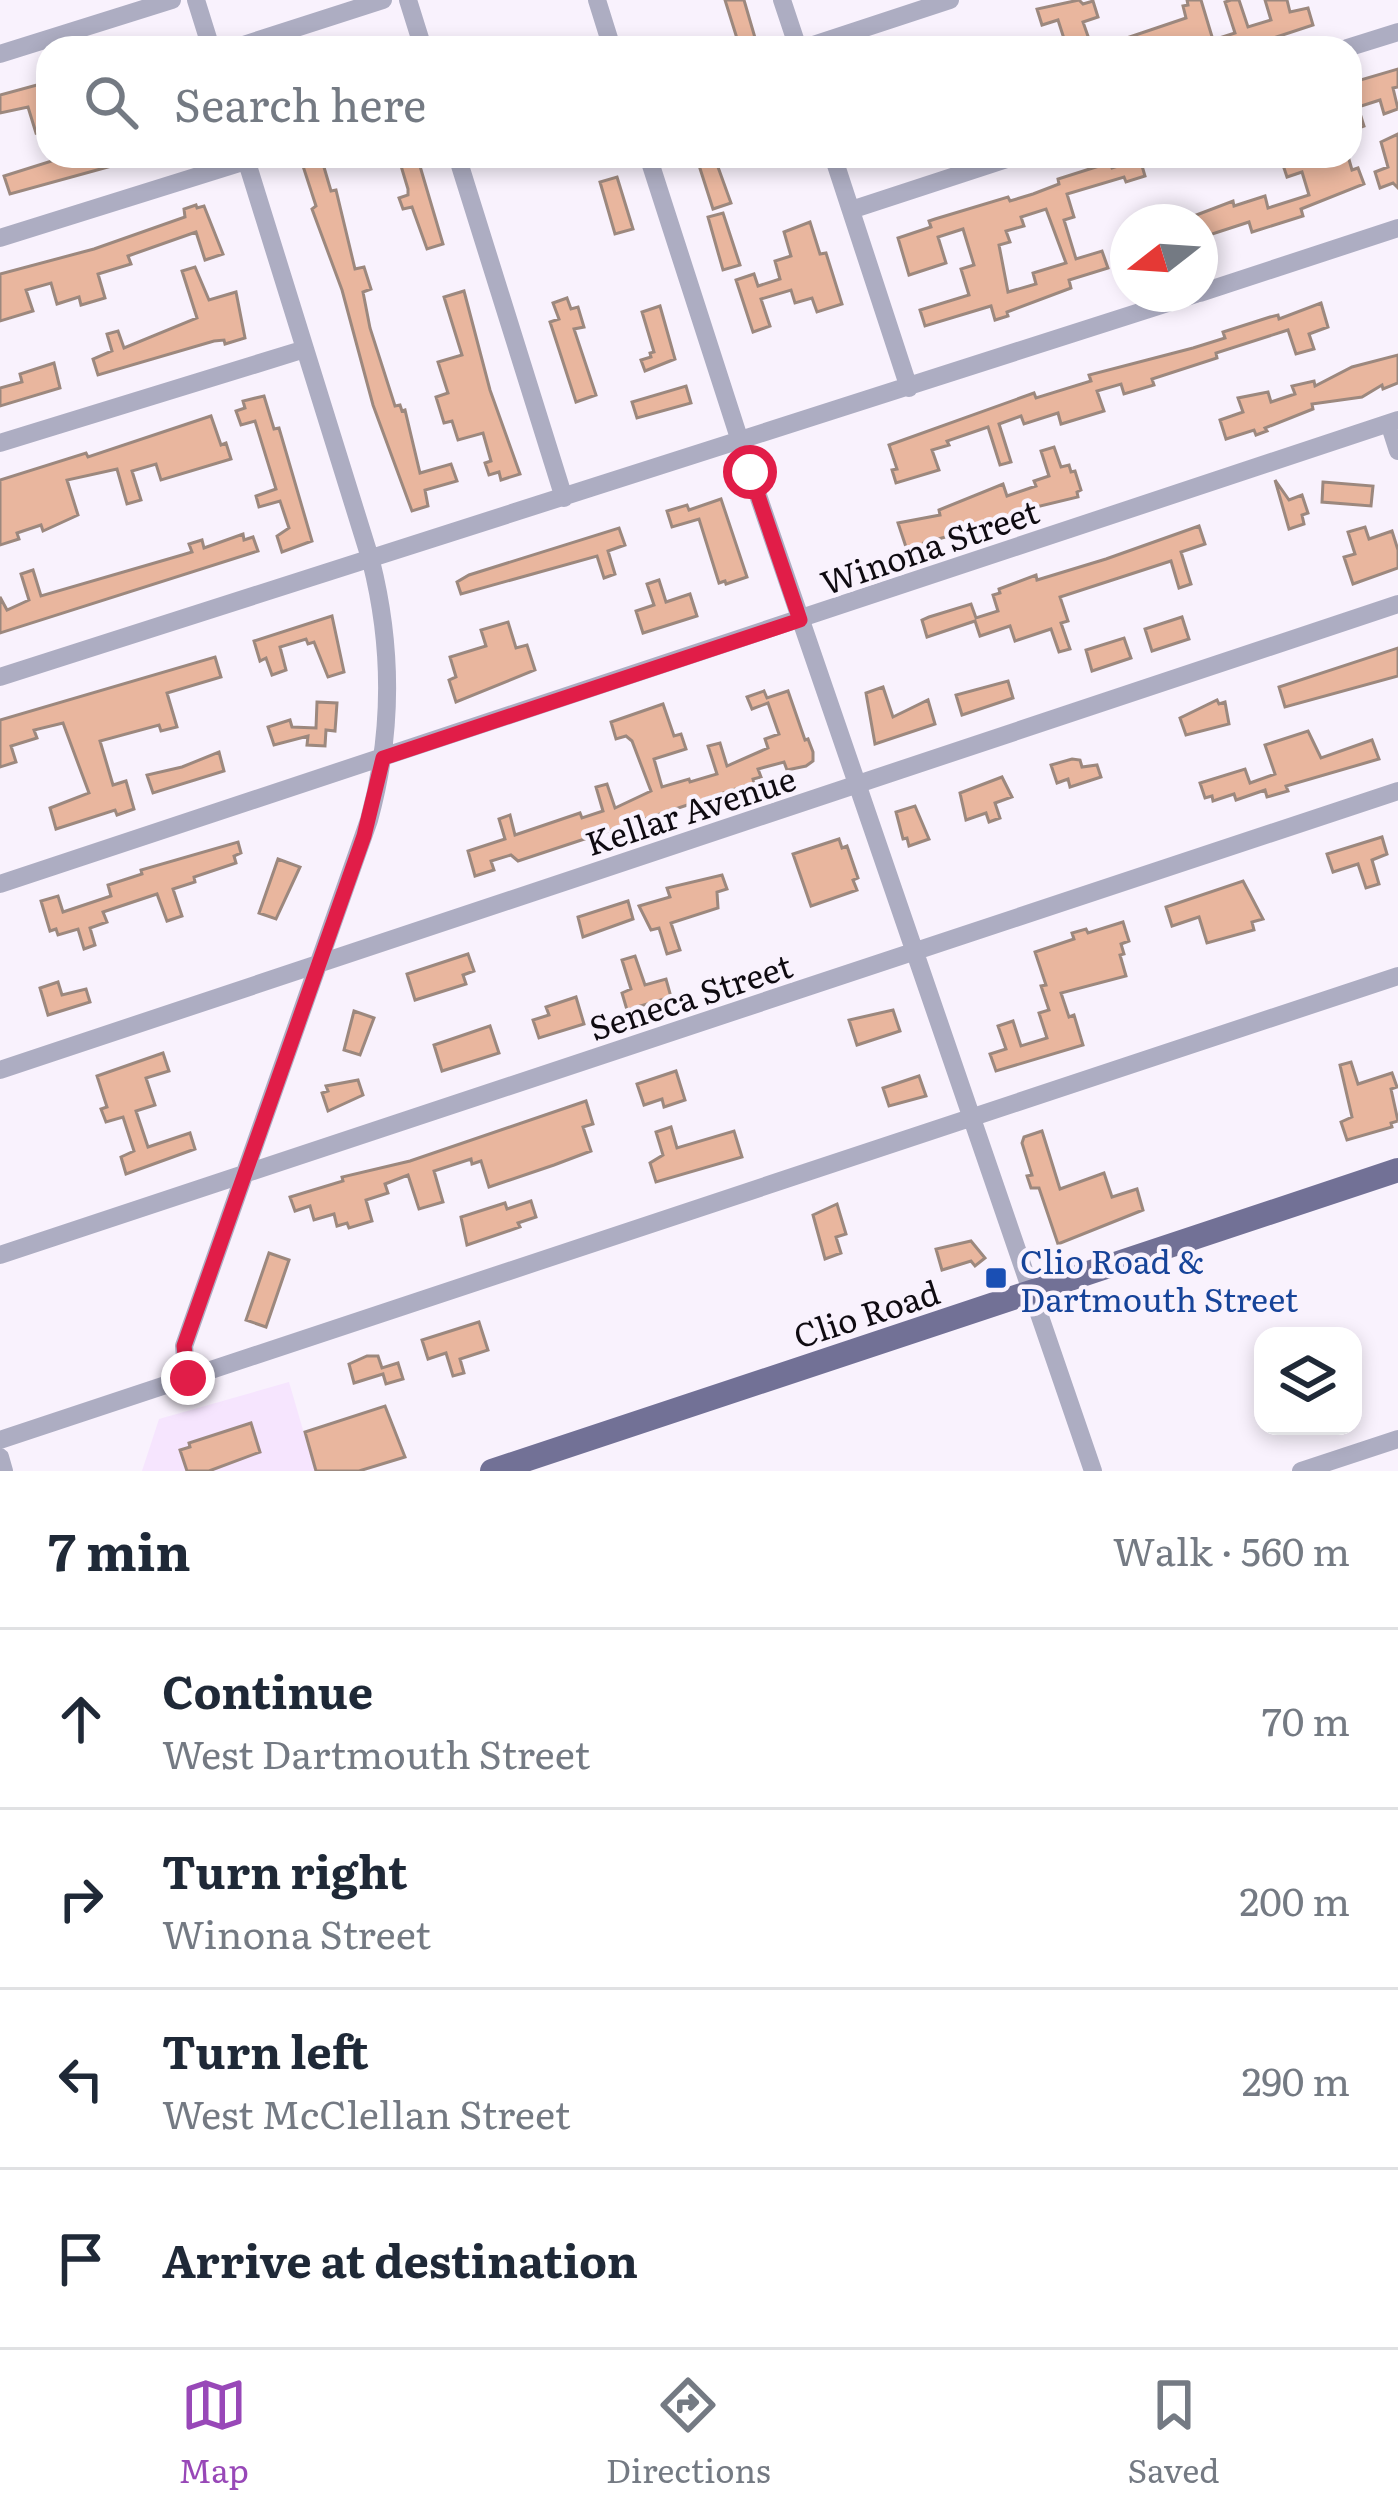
<!DOCTYPE html>
<meta charset="utf-8">
<style>
body{margin:0;font-family:Literata,serif;background:#f2f2f3;color:#1f2937}
.controls{position:absolute;right:36px;bottom:36px;display:grid;overflow:hidden;border-radius:24px;box-shadow:0 6px 18px #0003}
.controls button{width:108px;height:108px;display:grid;place-items:center;padding:0;border:0;border-bottom:3px solid #e0e1e3;background:#fff;color:#1f2937;font:60px sans-serif}
.compass{position:absolute;left:1110px;top:204px;width:108px;height:108px;border-radius:50%;background:#fff;box-shadow:0 6px 18px #0003;rotate:253deg}
.stop{position:absolute;width:36px;height:36px;margin:-27px;border:9px solid #e11d48;border-radius:50%;background:#fff}
.stop.end{background:#e11d48;border-color:#fff;box-shadow:0 3px 12px #0008}
.list{margin:0;padding:0;list-style:none}
h2{display:flex;justify-content:space-between;align-items:center;height:156px;margin:0;padding:0 48px;font-size:51px}
h2 small{font-size:39px;font-weight:400;color:#747a83}
.list li{display:grid;grid-template-columns:78px 1fr auto;gap:36px;align-items:center;box-sizing:border-box;height:180px;padding:0 48px;border-top:3px solid #e0e1e3}
.list b{display:block;font-size:45px;white-space:nowrap}
.list p{margin:0;font-size:39px;white-space:nowrap;color:#747a83}
.list em{font-size:39px;font-style:normal;color:#747a83}
.icon{flex:none;width:66px;height:66px;fill:none;stroke:currentColor;stroke-width:2;stroke-linecap:round;stroke-linejoin:round}
.map{position:relative;flex:none;width:1398px;height:1471px;overflow:hidden}
.search{position:absolute;background:#fff;box-shadow:0 6px 18px #0003;left:36px;right:36px;top:36px;height:132px;display:flex;align-items:center;gap:30px;box-sizing:border-box;padding:0 42px;border-radius:36px;color:#747a83;font-size:45px}
.sheet{height:876px;background:#fff}
nav{display:flex;justify-content:space-around;align-items:center;box-sizing:border-box;height:168px;border-top:3px solid #e0e1e3;background:#fff;font-size:33px;color:#747a83}
nav a{display:grid;justify-items:center;gap:6px}
nav .on{color:#9848b8}
.map>svg:first-child{display:block}
</style>
<div class="map">
<svg width="1398" height="1471" viewBox="0 0 1398 1471">
<rect width="100%" height="100%" fill="#f9f2fd"/>
<!-- built -->
<path fill="#f6e5fe" d="M289 1382 315 1471H142L159 1419Z"/>
<!-- building -->
<path fill="#e9b69e" stroke="#9c887e" stroke-width="3" fill-rule="evenodd" d="M725 0H744L758 48H740Z
M1079 0 1083 4 1093 1 1098 17 1083 22 1090 42 1067 48 1058 20 1042 25 1037 9Z
M1187 0H1201L1213 40 1235 33 1225 2 1231 0H1239L1248 27 1271 20 1265 0H1287L1290 12 1308 8 1313 25 1243 48H1097L1186 18 1183 6 1188 5Z
M1398 69V87L1393 88 1398 109 1384 114 1380 100 1358 107 1364 126 1350 131V83Z
M48 82V129L36 133 28 107 0 113V95Z
M1398 134V188L1393 183 1380 188 1375 172 1388 167 1381 142Z
M85 156 137 159 10 194 4 176 61 158 63 162Z
M398 156H417L443 244 427 249 412 207 403 209 399 198 408 195V189Z
M696 156H714L731 203 713 209Z
M1301 156H1348L1352 170 1358 168 1364 184 1301 209 1303 216 1252 232 1249 222 1200 238V222H1178L1233 201 1234 206 1265 196 1268 208 1309 195 1302 172 1287 177 1282 162Z
M321 157 331 191 336 190 355 269 364 267 371 289 363 292 370 328 395 406 400 405 402 411 405 410 420 473 451 464 457 481 425 490 428 506 412 511 373 405 342 290 312 209 316 206 302 163Z
M1140 159 1145 176 1126 182 1124 177 1067 194 1074 217 1064 220 1076 259 1102 251 1108 268 1069 280 1071 288 1007 312 1008 316 995 320 991 306 925 326 920 310 969 295 961 269 974 265 963 229 938 237 946 263 909 275 898 238 931 227 929 221 935 219 1008 197 1010 201 1033 194 1059 184 1058 179 1099 166 1110 164 1112 168ZM1046 209 1066 263 1033 273 1036 284 1008 292 999 245 1010 242 1006 231 1024 226 1021 217Z
M617 177 633 229 615 234 600 182Z
M196 205 197 208 204 206 223 254 205 260 196 232 128 256 131 264 98 274 105 298 81 305 79 297 57 304 51 283 26 290 33 311 0 321V274L94 249 185 217 184 209Z
M723 213 740 265 723 270 708 217Z
M810 222 820 254 826 253 842 304 817 312 812 298 795 303 791 290 761 299 770 326 753 332 736 280 754 274 758 286 780 279 775 261 791 256 784 232Z
M195 267 209 300 236 292 245 338 225 344 224 340 214 341 98 375 93 359 112 351 107 334 118 331 124 348 197 318 182 271Z
M464 291 490 390 520 474 501 480 499 472 489 475 485 463 491 461 483 433 458 440 452 421 444 423 436 397 448 393 438 362 462 355 444 297Z
M567 298 571 309 578 307 584 327 574 329 596 395 576 402 550 322 559 319 553 303Z
M1321 303 1328 327 1309 334 1314 349 1296 354 1288 330 1216 353 1217 358 1152 379 1154 385 1124 394 1121 384 1097 391 1104 411 1061 424 1058 413 1024 424 1021 416 999 424 1011 462 1000 465 988 427 947 441 949 445 932 450 939 470 896 483 892 470 897 469 889 445 1034 393 1036 398 1091 381 1089 375 1193 348 1225 338 1223 332 1270 317 1278 315 1279 319Z
M660 306 675 359 645 371 641 360 651 357 650 353 654 352 642 312Z
M1398 355V383L1383 389 1382 385 1362 397 1312 404 1313 409 1265 428 1267 431 1256 435 1254 430 1226 439 1220 420 1243 412 1238 398 1268 392 1271 402 1295 394 1292 386 1314 381 1315 386 1352 367Z
M54 363 60 388 0 406V388L22 382 20 374Z
M686 386 691 403 637 418 632 402Z
M264 396 274 429 279 428 312 541 282 552 277 536 289 528 280 501 259 507 256 496 276 489 255 421 241 425 236 411 245 408 243 401Z
M211 416 221 445 226 443 231 459 161 480 156 464 132 471 141 500 127 504 117 469 67 480 78 515 43 531 41 525 17 533 19 539 0 545V480L86 453 88 457Z
M1054 447 1061 467 1069 465 1071 472 1075 471 1081 490 1077 492 1078 497 1011 513 1013 518 924 543 926 547 908 553 898 523 940 515 939 510 1003 484 1007 496 1036 486 1034 481 1049 476 1041 451Z
M1275 480 1289 500 1302 495 1308 513 1302 515 1304 524 1289 529Z
M1323 482 1373 486 1371 506 1322 502Z
M721 499 747 577 726 584 725 581 719 583 699 519 672 527 667 511 687 505 689 510Z
M1199 526 1205 544 1181 552 1191 584 1179 588 1171 561 1060 597 1068 621 1061 623 1070 649 1059 652 1051 629 1015 641 1010 626 980 636 975 621 927 637 922 620 929 617 971 604 976 618 998 611 993 595 1000 593 999 589 1036 575 1037 580 1106 559Z
M1365 527 1369 539 1392 531 1398 550V568L1353 584 1344 557 1355 554 1348 532Z
M619 528 625 545 608 551 615 574 604 578 597 556 461 594 457 582 469 575Z
M243 534 244 540 253 537 258 551 0 633V597L7 610 29 600 21 574 33 570 41 596 182 555 192 552 189 544 202 540 204 548Z
M659 580 666 602 690 594 697 616 643 633 636 611 654 605 647 584Z
M332 616 344 672 328 677 314 642 308 644 306 639 280 647 286 670 272 675 266 658 260 661 254 641Z
M1182 617 1189 639 1152 651 1145 629Z
M508 622 516 648 527 645 535 670 456 702 449 680 456 677 450 657 486 646 481 630Z
M1124 638 1131 658 1092 671 1086 650Z
M1398 648V676L1285 707 1279 687Z
M215 657 221 677 167 693 177 727 161 731 159 725 100 741 113 785 126 781 134 809 117 815 115 810 56 829 50 808 89 793 63 723 34 730 37 738 11 746 16 762 0 767V720Z
M1008 681 1013 698 962 715 956 695Z
M883 687 893 717 928 700 935 724 875 744 866 693Z
M764 691 767 698 788 691 805 740 808 739 813 752V761L806 766 787 770 784 762 758 769 761 777 753 779 754 783 518 861 511 855 491 861 494 870 475 876 468 851 505 839 499 819 510 815 515 835 580 813 582 818 603 811 596 787 607 784 615 808 651 791 632 741 626 736 616 739 611 722 663 704 674 736 681 734 686 749 654 759 662 787 689 779 690 782 717 774 708 746 720 743 727 766 768 748 765 739 779 734 768 703 752 709 747 697Z
M1217 700 1219 704 1225 702 1229 724 1186 735 1180 718Z
M317 702 337 703 335 731 326 730 325 746 307 745 308 736 274 745 268 727 290 720 292 727 316 728Z
M1308 731 1321 758 1372 740 1379 759 1286 786 1288 791 1267 797 1265 790 1236 800 1234 794 1213 801 1212 796 1205 798 1200 783 1245 769 1250 783 1275 774 1265 745Z
M219 752 224 771 153 793 147 775 182 767Z
M1072 759 1080 760 1082 767 1097 765 1101 777 1070 787 1068 779 1057 783 1051 765Z
M1002 777 1012 797 995 803 1000 818 989 822 986 813 966 820 960 793Z
M915 806 929 839 909 846 907 838 903 839 896 812Z
M1382 837 1387 854 1372 860 1379 884 1366 888 1358 864 1333 872 1327 854Z
M839 839 842 848 847 846 858 878 853 880 857 890 811 906 793 854Z
M238 842 241 853 234 856 236 863 194 877 195 882 173 889 182 916 167 921 157 894 103 912 107 922 90 928 95 945 84 949 78 929 58 935 56 929 50 931 41 901 58 896 63 912 111 896 108 885 142 874 141 870Z
M278 859 300 867 276 919 259 913Z
M722 875 727 889 717 892 718 908 671 923 680 950 667 954 659 928 651 930 639 906 670 897 667 888Z
M1243 881 1263 919 1252 922 1254 930 1207 943 1199 917 1172 926 1166 907Z
M628 901 633 919 583 937 578 917Z
M1123 922 1129 941 1121 944 1124 954 1120 955 1126 976 1061 993 1069 1017 1074 1015 1083 1045 996 1071 990 1054 1006 1049 998 1026 1013 1021 1021 1046 1047 1038 1039 1013 1049 1010 1041 986 1046 985 1035 952 1074 939 1072 933 1086 929 1088 933Z
M468 954 474 971 463 975 466 984 415 1000 407 974Z
M635 956 645 985 666 979 671 997 627 1010 622 993 631 989 622 960Z
M58 982 62 995 86 989 90 1002 48 1015 40 988Z
M576 997 584 1024 539 1038 533 1020 549 1015 546 1007Z
M893 1010 900 1031 857 1045 849 1020Z
M354 1011 374 1018 360 1055 344 1050Z
M490 1026 499 1053 442 1071 434 1045Z
M163 1053 169 1071 146 1078 155 1105 136 1111 148 1147 190 1133 195 1149 126 1174 121 1157 134 1151 123 1117 106 1122 101 1109 107 1107 97 1076Z
M1351 1062 1358 1084 1392 1073 1397 1087 1391 1089 1398 1121 1391 1123 1392 1127 1347 1140 1341 1122 1352 1117 1340 1065Z
M676 1071 685 1100 664 1107 662 1099 644 1105 637 1084Z
M919 1076 926 1096 889 1106 883 1088Z
M358 1080 363 1095 328 1111 322 1093 328 1091 326 1086Z
M586 1101 593 1124 583 1127 591 1151 554 1165 489 1187 481 1161 472 1164 471 1159 434 1171 443 1202 419 1209 408 1175 385 1184 388 1193 366 1200 372 1221 349 1228 347 1223 337 1226 334 1214 314 1220 310 1206 295 1211 290 1197 343 1181 342 1177 410 1161Z
M671 1127 677 1148 734 1131 742 1157 656 1182 650 1163 663 1155 656 1132Z
M1042 1131 1060 1189 1104 1173 1112 1197 1137 1189 1143 1210 1058 1244 1039 1188H1031L1027 1176 1032 1175 1022 1143 1024 1137Z
M531 1201 536 1217 518 1223 520 1227 467 1245 461 1217 505 1203 507 1209Z
M837 1204 846 1234 836 1237 841 1253 825 1259 813 1215Z
M971 1241 985 1258 975 1266 971 1261 942 1270 936 1249Z
M269 1253 289 1260 266 1327 246 1320Z
M479 1322 488 1350 460 1359 464 1373 453 1376 446 1353 428 1359 422 1340Z
M367 1356H378L382 1368 398 1363 403 1379 386 1384 383 1374 354 1383 349 1364Z
M385 1406 405 1457 359 1471H316L305 1432Z
M251 1423 260 1452 209 1471H187L180 1450 190 1447 189 1443Z"/>
<g fill="none" stroke-linecap="round" stroke-linejoin="round">
<!-- minor -->
<path stroke="#adadc2" stroke-width="18" d="M196 0 211 48
M408 0 423 48
M597 0 612 48
M782 0 798 48
M234 48 383 0
M804 48 950 0
M1347 48 1398 32
M0 54 172 0
M457 156 564 498
M648 156 750 472 1093 1471
M833 156 909 388
M851 210 1016 156
M0 238 246 161
M1200 293 1398 228
M1389 423 1398 451
M0 443 305 349
M0 677 1196 294
M0 884 1398 420
M0 1070 1398 604
M0 1255 1398 791
M187 1378 184 1346 369 820C393 733 393 648 371 561L245 156
M0 1440 1398 976
M0 1457 4 1471
M1301 1471 1398 1439"/>
<!-- major -->
<path stroke="#727196" stroke-width="24" d="M492 1471 1398 1170"/>
</g>
<g fill="none" stroke-linecap="round" stroke-linejoin="round">
<!-- route -->
<path stroke="#e11d48" stroke-width="15" d="M188 1378 184 1346 364 836 383 758 800 620 750 472"/>
</g>
<!-- markers -->
<rect fill="#1a4fb4" stroke="#f9f2fd" stroke-width="4.5" x="984" y="1266" width="24" height="24" rx="6"/>
<g text-anchor="middle" dominant-baseline="central" stroke-width="9" stroke-linejoin="round" paint-order="stroke">
<!-- street labels -->
<g font-size="33" fill="#0f0b11" stroke="#f9f2fd">
<text transform="translate(929 545) rotate(-19)">Winona Street</text>
<text transform="translate(690 809) rotate(-18)">Kellar Avenue</text>
<text transform="translate(690 995) rotate(-18)">Seneca Street</text>
<text transform="translate(866 1312) rotate(-18)">Clio Road</text>
</g>
<!-- transit labels -->
<g font-size="33" fill="#164399" stroke="#f9f2fd" text-anchor="start">
<text x="1020" y="1259">Clio Road &amp;<tspan x="1020" dy="38">Dartmouth Street</tspan></text>
</g>
</g>
</svg>
<div class="controls">
<button><svg class="icon" aria-label="layers" viewBox="0 0 24 24"><path d="M12 4l9 5-9 5-9-5zM3 14l9 5 9-5"/></svg></button>
</div>
<svg class="compass" viewBox="-18 -18 36 36"><path d="M0-13l5 13h-10z" fill="#e53935"/><path d="M0 13l5-13h-10z" fill="#747a83"/></svg>
<div class="stop" style="left:750px;top:472px"></div>
<div class="stop end" style="left:188px;top:1378px"></div>
<div class="search"><svg class="icon" aria-label="search" viewBox="0 0 24 24"><circle cx="10" cy="10" r="6"/><path d="M15 15l6 6"/></svg>Search here</div>
</div>
<section class="sheet">
<h2>7 min<small>Walk · 560 m</small></h2>
<ul class="list">
<li><svg class="icon" aria-label="ahead" viewBox="0 0 24 24"><path d="M12 20V5M6 11l6-6 6 6"/></svg><div><b>Continue</b><p>West Dartmouth Street</p></div><em>70 m</em></li>
<li><svg class="icon" aria-label="right" viewBox="0 0 24 24"><path d="M7 20v-9h11M14 6l5 5-5 5"/></svg><div><b>Turn right</b><p>Winona Street</p></div><em>200 m</em></li>
<li><svg class="icon" aria-label="left" viewBox="0 0 24 24"><path d="M17 20v-9H6M10 6l-5 5 5 5"/></svg><div><b>Turn left</b><p>West McClellan Street</p></div><em>290 m</em></li>
<li><svg class="icon" aria-label="arrive" viewBox="0 0 24 24"><path d="M6 21V4h12l-3 4 3 4H6"/></svg><div><b>Arrive at destination</b></div></li>
</ul>
</section>
<nav>
<a class="on"><svg class="icon" aria-label="map" viewBox="0 0 24 24"><path d="M3 6l6-2 6 2 6-2v14l-6 2-6-2-6 2zM9 4v14M15 6v14"/></svg>Map</a>
<a><svg class="icon" aria-label="directions" viewBox="0 0 24 24"><path d="M12 3l9 9-9 9-9-9zM9 14v-3h6M13 9l2 2-2 2"/></svg>Directions</a>
<a><svg class="icon" aria-label="saved" viewBox="0 0 24 24"><path d="M7 4h10v16l-5-4-5 4z"/></svg>Saved</a>
</nav>
